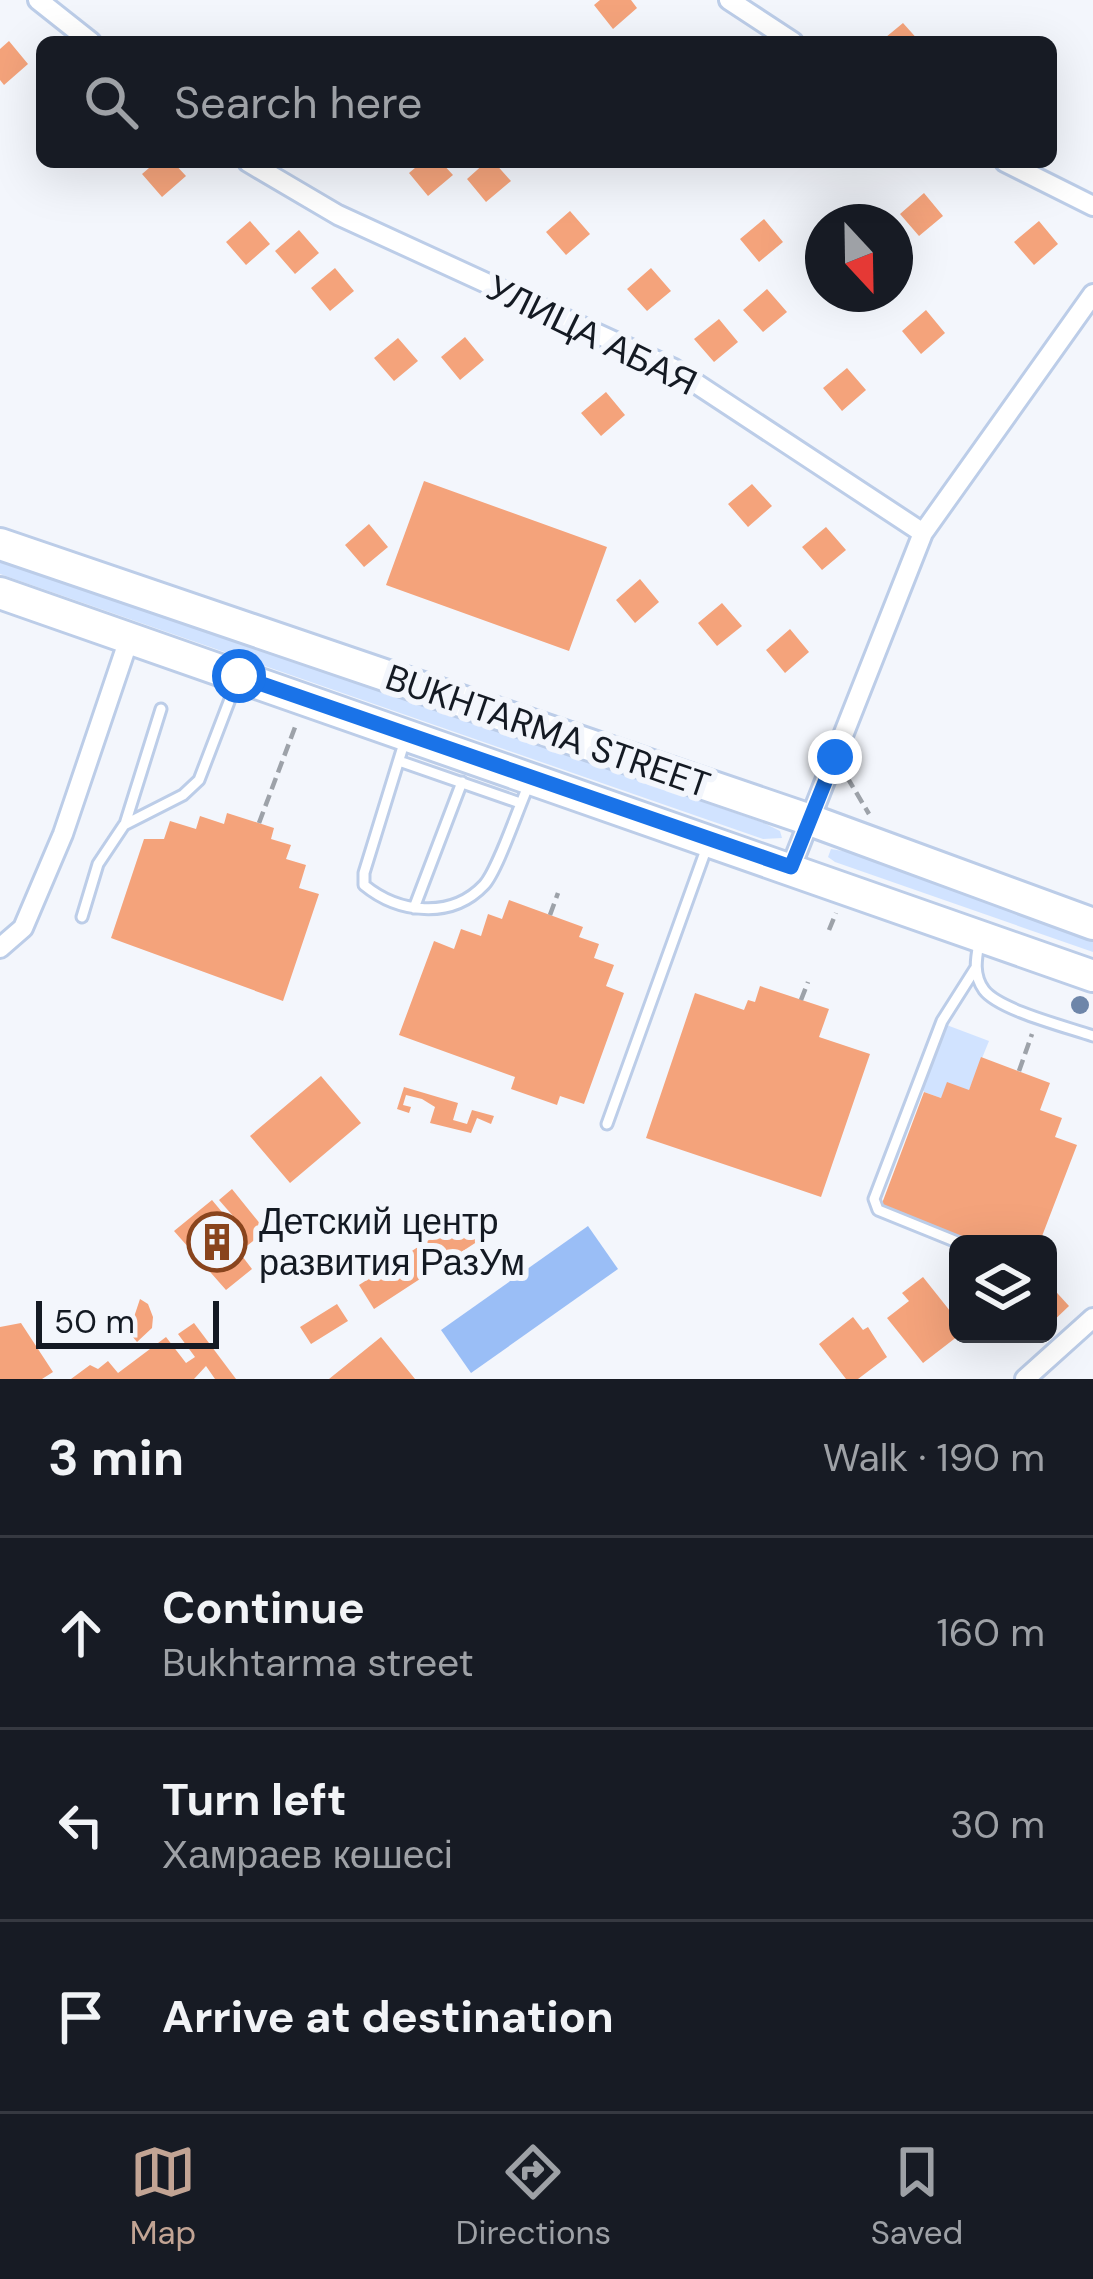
<!DOCTYPE html>
<meta charset="utf-8">
<style>
body{margin:0;font-family:"DM Sans",sans-serif;background:#20242c;color:#f1f3f6}
.controls{position:absolute;right:36px;bottom:36px;display:grid;overflow:hidden;border-radius:18px;box-shadow:0 12px 48px #0002}
.controls button{width:108px;height:108px;display:grid;place-items:center;padding:0;border:0;border-bottom:3px solid #363941;background:#171b24;color:#f1f3f6;font:60px sans-serif}
.compass{position:absolute;left:805px;top:204px;width:108px;height:108px;border-radius:50%;background:#171b24;box-shadow:0 12px 48px #0002;rotate:158deg}
.scale{position:absolute;left:36px;bottom:30px;width:183px;box-sizing:border-box;padding-left:12px;border:6px solid #141a23;border-top:0;font-size:33px;line-height:42px;white-space:nowrap;color:#141a23;-webkit-text-stroke:9px #f3f6fc;paint-order:stroke}
.stop{position:absolute;width:36px;height:36px;margin:-27px;border:9px solid #1a73e8;border-radius:50%;background:#fff}
.stop.end{background:#1a73e8;border-color:#fff;box-shadow:0 3px 12px #0008}
.list{margin:0;padding:0;list-style:none}
h2{display:flex;justify-content:space-between;align-items:center;height:156px;margin:0;padding:0 48px;font-size:51px}
h2 small{font-size:39px;font-weight:400;color:#9ea1a6}
.list li{display:grid;grid-template-columns:78px 1fr auto;gap:36px;align-items:center;box-sizing:border-box;height:192px;padding:0 48px;border-top:3px solid #363941}
.list b{display:block;font-size:45px;white-space:nowrap}
.list p{margin:0;font-size:39px;white-space:nowrap;color:#9ea1a6}
.list em{font-size:39px;font-style:normal;color:#9ea1a6}
.icon{flex:none;width:66px;height:66px;fill:none;stroke:currentColor;stroke-width:2;stroke-linecap:round;stroke-linejoin:round}
.map{position:relative;flex:none;width:1093px;height:1379px;overflow:hidden}
.search{position:absolute;background:#171b24;box-shadow:0 12px 48px #0002;left:36px;right:36px;top:36px;height:132px;display:flex;align-items:center;gap:30px;box-sizing:border-box;padding:0 42px;border-radius:18px;color:#9ea1a6;font-size:45px}
.sheet{height:732px;background:#171b24}
nav{display:flex;justify-content:space-around;align-items:center;box-sizing:border-box;height:168px;border-top:3px solid #363941;background:#171b24;font-size:33px;color:#9ea1a6}
nav a{display:grid;justify-items:center;gap:6px}
nav .on{color:#c2a494}
.map>svg:first-child{display:block}
</style>
<div class="map">
<svg width="1093" height="1379" viewBox="0 0 1093 1379">
<rect width="100%" height="100%" fill="#f3f6fc"/>
<!-- green -->
<path fill="#d1e3ff" d="M0 559 764 823 780 831 782 838 763 839 0 574Z
M831 849 860 854 1093 937V952L835 862 828 857Z
M944 1024 989 1041 969 1090 941 1098 924 1092 921 1087Z"/>
<!-- water -->
<path fill="#9abef6" d="M588 1226 618 1269 471 1373 441 1330Z"/>
<!-- building -->
<path fill="#f4a37b" d="M600 0H631L637 8 613 29 594 5Z
M903 23 920 42H880Z
M9 41 28 64 4 85 0 80V49Z
M156 162H173L186 176 162 197 142 174Z
M422 162H441L453 175 428 196 409 173Z
M486 162H494L511 181 486 202 467 179Z
M924 193 943 216 919 236 900 214Z
M570 211 590 234 566 255 546 232Z
M764 219 783 242 759 262 740 239Z
M250 221 270 244 246 265 226 242Z
M1039 221 1058 244 1034 265 1014 242Z
M299 230 319 253 295 274 275 251Z
M335 268 354 291 330 311 311 288Z
M651 268 671 291 647 311 627 289Z
M767 289 787 312 763 332 743 310Z
M926 310 945 333 921 354 902 331Z
M719 319 738 342 714 362 694 339Z
M465 337 484 360 460 380 441 357Z
M398 338 418 361 394 381 374 358Z
M847 368 866 390 842 411 823 388Z
M606 392 625 415 601 436 581 413Z
M424 481 607 547 569 651 386 585Z
M752 484 772 506 748 527 728 504Z
M369 524 388 547 364 567 345 545Z
M826 527 846 550 822 570 802 547Z
M640 579 659 602 635 623 616 600Z
M722 603 742 626 717 646 698 623Z
M790 629 809 652 785 673 766 650Z
M227 813 274 828 271 839 291 845 286 859 306 865 299 888 319 894 283 1001 111 938 144 839H164L170 821 196 829 200 816 224 824Z
M509 900 583 927 579 937 599 944 594 958 614 965 606 986 624 993 584 1104 560 1096 557 1105 511 1089 515 1077 399 1035 434 941 454 949 461 929 481 936 488 914 502 919Z
M760 986 829 1009 819 1037 870 1054 821 1197 646 1138 695 993 744 1010 748 1000 755 1002Z
M981 1057 1050 1083 1040 1110 1062 1118 1055 1137 1077 1145 1039 1244H981L881 1206 924 1092 941 1098 947 1082 969 1090Z
M321 1076 361 1123 290 1183 250 1136Z
M404 1087 458 1103 453 1120 467 1124 472 1110 494 1116 491 1124 477 1118 471 1133 430 1123 435 1107 422 1099 406 1095 403 1105 411 1107 409 1113 397 1109Z
M232 1189 266 1231 239 1252 252 1269 226 1290 174 1231 212 1200 227 1218 233 1216 219 1200Z
M477 1209 492 1232 374 1309 359 1285Z
M923 1277 958 1321V1336L923 1363 887 1318 909 1301 902 1293Z
M1048 1283 1069 1306 1048 1326Z
M140 1299 148 1304 153 1317 152 1328 137 1342 132 1336V1323Z
M337 1304 348 1321 311 1344 300 1327Z
M853 1317 863 1330 868 1327 887 1357 858 1379H846L819 1344Z
M21 1323 53 1372 42 1379H0V1327Z
M194 1323 236 1379H215L206 1366 194 1379H71L90 1365 98 1369 108 1361 118 1373 166 1337 186 1363 195 1357 178 1334Z
M381 1337 415 1379H329Z"/>
<g fill="none" stroke-linecap="round" stroke-linejoin="round">
<!-- lane casing -->
<g stroke="#bccde8" stroke-width="15">
<path id="lane" d="M405 740 364 873V885C398 913 451 920 484 885 498 870 519 805 530 782
M399 761 520 803
M125 824 161 709
M414 908 462 782
M82 917 98 864 124 825 183 795 199 780 237 681
M979 943C976 959 973 975 984 990 999 1010 1067 1027 1093 1036
M607 1124 708 844
M962 1244 878 1210 874 1199 942 1021 975 969"/>
</g>
<!-- street casing -->
<g stroke="#bccde8" stroke-width="24">
<path id="street" d="M38 0 91 42
M729 0 793 42
M248 162 338 215 674 369 923 533
M1005 162 1093 206
M791 867 923 533 1093 294
M0 948 23 928 63 834 130 636
M1025 1379 1093 1318"/>
</g>
<!-- primary casing -->
<g stroke="#bccde8" stroke-width="36">
<path id="primary" d="M0 544 810 820 1093 924
M0 593 1093 976"/>
</g>
<!-- path -->
<path stroke="#9da2a9" stroke-width="4.5" stroke-dasharray="12 6" stroke-linecap="butt" d="M847 777 869 814
M259 823 297 722
M550 915 558 893
M829 930 836 913
M801 1000 808 982
M1019 1071 1032 1034"/>
<!-- lane -->
<use href="#lane" stroke="#fff" stroke-width="9"/>
<!-- street -->
<use href="#street" stroke="#fff" stroke-width="18"/>
<!-- primary -->
<use href="#primary" stroke="#fff" stroke-width="30"/>
</g>
<!-- trees -->
<circle fill="#6e86a9" cx="1080" cy="1005" r="9"/>
<g fill="none" stroke-linecap="round" stroke-linejoin="round">
<!-- route -->
<path stroke="#1a73e8" stroke-width="15" d="M239 676 791 867 835 757"/>
</g>
<!-- icons -->
<defs>
<g id="building-ring" transform="scale(3)"><circle r="9.5" fill="#f3f6fc" stroke="#89441d" stroke-width="1.5"/><path d="M-4-6H4V6H1V3H-1V6H-4ZM-2.5-4.3h1.7v1.8h-1.7ZM.8-4.3h1.7v1.8H.8ZM-2.5-1h1.7V.8h-1.7ZM.8-1h1.7V.8H.8Z" fill="#89441d"/></g>
</defs>
<g fill-rule="evenodd">
<use href="#building-ring" x="217" y="1242"/>
</g>
<g text-anchor="middle" dominant-baseline="central" stroke-width="12" stroke-linejoin="round" paint-order="stroke">
<!-- street labels -->
<g font-size="36" fill="#141a23" stroke="#f3f6fc">
<text transform="translate(592 335) rotate(26)">УЛИЦА АБАЯ</text>
<text transform="translate(548 731) rotate(19)">BUKHTARMA STREET</text>
</g>
<!-- poi labels -->
<g font-size="36" fill="#141a23" stroke="#f3f6fc" text-anchor="start">
<text x="259" y="1221">Детский центр<tspan x="259" dy="41">развития РазУм</tspan></text>
</g>
</g>
</svg>
<div class="controls">
<button><svg class="icon" aria-label="layers" viewBox="0 0 24 24"><path d="M12 4l9 5-9 5-9-5zM3 14l9 5 9-5"/></svg></button>
</div>
<svg class="compass" viewBox="-18 -18 36 36"><path d="M0-13l5 13h-10z" fill="#e53935"/><path d="M0 13l5-13h-10z" fill="#9ea1a6"/></svg>
<div class="scale">50 m</div>
<div class="stop" style="left:239px;top:676px"></div>
<div class="stop end" style="left:835px;top:757px"></div>
<div class="search"><svg class="icon" aria-label="search" viewBox="0 0 24 24"><circle cx="10" cy="10" r="6"/><path d="M15 15l6 6"/></svg>Search here</div>
</div>
<section class="sheet">
<h2>3 min<small>Walk · 190 m</small></h2>
<ul class="list">
<li><svg class="icon" aria-label="ahead" viewBox="0 0 24 24"><path d="M12 20V5M6 11l6-6 6 6"/></svg><div><b>Continue</b><p>Bukhtarma street</p></div><em>160 m</em></li>
<li><svg class="icon" aria-label="left" viewBox="0 0 24 24"><path d="M17 20v-9H6M10 6l-5 5 5 5"/></svg><div><b>Turn left</b><p>Хамраев көшесі</p></div><em>30 m</em></li>
<li><svg class="icon" aria-label="arrive" viewBox="0 0 24 24"><path d="M6 21V4h12l-3 4 3 4H6"/></svg><div><b>Arrive at destination</b></div></li>
</ul>
</section>
<nav>
<a class="on"><svg class="icon" aria-label="map" viewBox="0 0 24 24"><path d="M3 6l6-2 6 2 6-2v14l-6 2-6-2-6 2zM9 4v14M15 6v14"/></svg>Map</a>
<a><svg class="icon" aria-label="directions" viewBox="0 0 24 24"><path d="M12 3l9 9-9 9-9-9zM9 14v-3h6M13 9l2 2-2 2"/></svg>Directions</a>
<a><svg class="icon" aria-label="saved" viewBox="0 0 24 24"><path d="M7 4h10v16l-5-4-5 4z"/></svg>Saved</a>
</nav>
